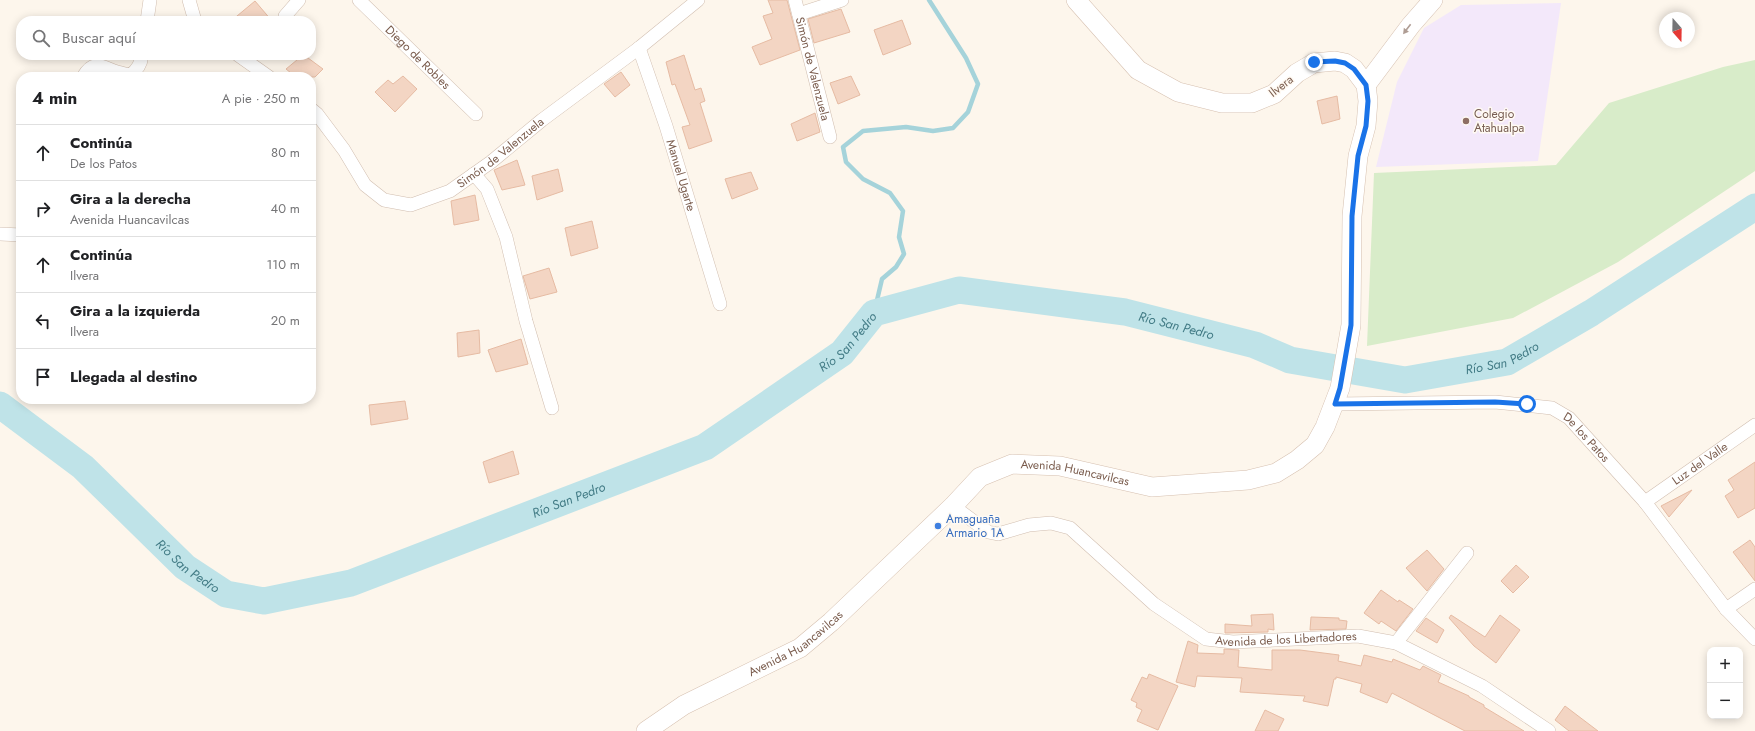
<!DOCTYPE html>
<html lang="es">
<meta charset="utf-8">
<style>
body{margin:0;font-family:Jost,sans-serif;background:#f6f6f6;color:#202124}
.controls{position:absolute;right:12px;bottom:12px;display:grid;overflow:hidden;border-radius:8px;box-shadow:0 2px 10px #0003}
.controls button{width:36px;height:36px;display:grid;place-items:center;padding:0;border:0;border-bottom:1px solid #e0e0e0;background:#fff;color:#202124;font:20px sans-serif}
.compass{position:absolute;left:1659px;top:12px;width:36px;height:36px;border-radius:50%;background:#fff;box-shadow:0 2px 10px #0003;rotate:160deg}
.stop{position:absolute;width:12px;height:12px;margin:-9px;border:3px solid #1a73e8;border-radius:50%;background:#fff}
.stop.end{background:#1a73e8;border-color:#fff;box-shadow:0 1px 4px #0008}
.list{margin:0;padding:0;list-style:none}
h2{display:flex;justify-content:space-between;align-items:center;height:52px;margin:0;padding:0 16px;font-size:17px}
h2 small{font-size:13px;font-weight:400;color:#757577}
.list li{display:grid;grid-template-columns:26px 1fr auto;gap:12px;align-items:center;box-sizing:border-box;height:56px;padding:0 16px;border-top:1px solid #e0e0e0}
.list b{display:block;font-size:15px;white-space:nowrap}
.list p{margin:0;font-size:13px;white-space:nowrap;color:#757577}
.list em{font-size:13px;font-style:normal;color:#757577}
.icon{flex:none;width:22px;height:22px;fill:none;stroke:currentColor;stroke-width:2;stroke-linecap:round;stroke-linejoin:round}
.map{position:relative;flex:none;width:1755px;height:731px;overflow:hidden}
.search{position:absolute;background:#fff;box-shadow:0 2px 10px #0003;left:16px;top:16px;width:300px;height:44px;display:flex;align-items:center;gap:10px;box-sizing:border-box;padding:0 14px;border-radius:16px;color:#757577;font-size:15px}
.panel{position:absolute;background:#fff;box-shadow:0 2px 10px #0003;left:16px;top:72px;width:300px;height:332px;border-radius:16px}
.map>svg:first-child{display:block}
</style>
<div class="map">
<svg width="1755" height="731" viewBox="0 0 1755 731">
<rect width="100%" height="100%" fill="#fdf6ec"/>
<!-- education -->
<path fill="#f3e8fa" d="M1561 3 1538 161 1376 167 1397 82 1424 28 1461 5Z"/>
<!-- green -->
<path fill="#d8ecc9" d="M1755 60V171L1618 262 1513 318 1367 346 1374 173 1556 165 1609 103 1723 67Z"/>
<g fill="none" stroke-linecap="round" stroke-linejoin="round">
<!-- stream -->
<path stroke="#a5d3da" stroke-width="4.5" d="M874 313 882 279 896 267 904 254 899 237 903 211 890 193 863 179 846 162 843 147 863 131 906 127 933 131 953 128 968 112 978 84 966 58 929 0"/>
<!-- river -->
<path stroke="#bfe3e8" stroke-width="27" id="s1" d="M0 405 83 467 185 567 226 594 264 601 351 583 705 447 842 353 874 313 959 290 1125 312 1255 345 1290 360 1405 380 1507 362 1591 313 1755 207"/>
</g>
<!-- building -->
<path fill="#f3d5c3" stroke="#e6bba3" d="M768 0H787L800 50 760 65 752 47 772 39 763 16 773 13Z
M255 1 272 21H231Z
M841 9 850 32 814 43 808 19Z
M902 20 911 44 883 55 874 30Z
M303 55H304L323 69 315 77H296L286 69Z
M684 55 695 90 701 88 705 101 700 103 712 141 689 149 682 127 690 125 675 84 672 85 666 62Z
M621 72 630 85 615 97 604 84Z
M403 76 417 89 395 112 375 92 388 80 393 84Z
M851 76 860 95 838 104 830 83Z
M1337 96 1340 119 1322 124 1317 101Z
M815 113 820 132 797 141 791 124Z
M517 160 525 185 502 190 494 170Z
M558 169 563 191 537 200 532 176Z
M751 172 758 189 732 199 725 179Z
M475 195 479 220 454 225 451 201Z
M592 221 598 248 571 256 565 228Z
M549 268 557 292 530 299 523 276Z
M479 330 480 353 458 357 457 333Z
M521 339 528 364 496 372 488 350Z
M405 401 408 419 371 425 369 405Z
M513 451 519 474 489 483 483 462Z
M1755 462V508L1738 518 1725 496 1734 490 1728 480Z
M1692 490 1669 517 1661 506Z
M1750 540 1755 547V581L1733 552Z
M1427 550 1444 569 1427 591 1406 568Z
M1516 565 1529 577 1513 593 1501 581Z
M1381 590 1398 602 1399 600 1413 609 1396 631 1381 621 1379 624 1364 613Z
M1273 614 1274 630 1268 629V632L1225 633V624L1252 626 1251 615Z
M1451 615 1485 637 1500 615 1520 630 1496 663 1474 646 1449 618Z
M1311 617 1339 618V620L1347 621 1346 629 1310 630Z
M1426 618 1444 630 1437 643 1416 631Z
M1188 641 1198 645 1197 653 1224 654V649L1239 650 1238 667 1272 670V650H1300L1339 655 1338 661 1361 666 1364 655 1392 662 1393 659 1420 670 1423 666 1441 675 1438 682 1469 696V697L1484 705V707L1524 731H1465L1392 693 1387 703 1360 692 1362 684 1336 677V679H1334L1328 706 1303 701 1305 696 1240 692 1242 678 1197 676 1195 687 1176 682Z
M1149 674 1178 686 1158 730 1137 721 1142 710 1136 707 1137 703 1131 700 1142 677 1147 679Z
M1565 706 1598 731H1569L1555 720Z
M1265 710 1284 719 1278 731H1255Z"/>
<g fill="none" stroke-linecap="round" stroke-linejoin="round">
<!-- street casing -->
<g stroke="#d1beb0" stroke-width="14">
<g id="street">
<path d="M189 0 195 21"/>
<path id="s2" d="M359 0 476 114"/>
<path id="s3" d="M795 0 830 137"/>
<path d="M799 14 842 0"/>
<path d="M285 16 299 0"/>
<path d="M147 21 150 0"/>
<path id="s4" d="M639 48 666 126 720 304"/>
<path d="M238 55 269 77"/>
<path d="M83 77C94 58 102 67 117 72 121 73 126 74 130 75 138 70 141 64 142 55"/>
<path id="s5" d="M311 109 317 114 344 150 365 185 384 200 411 205 450 191 491 162 542 120 639 48 698 0"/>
<path d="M474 174 487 189 506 237 526 321 552 408"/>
<path d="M0 234 21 235"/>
<path id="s6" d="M1335 404 1495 402 1552 408 1569 418 1645 502 1726 609 1755 639"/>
<path id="s7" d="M1645 502 1755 425"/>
<path id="s8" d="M953 506 988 532 998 534 1029 525 1051 523 1070 528 1154 604 1206 639 1233 642 1358 636 1396 643 1482 686 1549 731"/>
<path d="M1726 609 1755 589"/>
<path d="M1396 643 1467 553"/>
</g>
</g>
<!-- secondary casing -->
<g stroke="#d6c0b0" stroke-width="20">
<g id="secondary">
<path d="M1366 85 1411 25 1433 0"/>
<path id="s9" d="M646 731 684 705 800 648 831 622 953 506 980 477 1012 464 1060 466 1152 487 1248 480 1276 473 1297 460 1315 445 1325 427 1340 388 1351 325 1352 216 1358 156 1366 126 1368 101 1366 85 1354 69 1345 63 1335 61 1314 63 1297 73 1274 94 1252 103H1222L1178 92 1138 70 1076 0"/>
</g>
</g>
<!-- street -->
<use href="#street" stroke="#fff" stroke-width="13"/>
<!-- secondary -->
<use href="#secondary" stroke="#fff" stroke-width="19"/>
</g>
<!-- one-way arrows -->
<defs><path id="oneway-solid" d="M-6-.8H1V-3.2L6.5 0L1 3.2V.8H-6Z"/></defs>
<use fill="#af9d94" href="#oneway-solid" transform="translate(1407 29) rotate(127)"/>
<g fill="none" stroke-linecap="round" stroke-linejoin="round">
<!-- route -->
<path stroke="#1a73e8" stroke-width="5" d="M1314 62 1335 61 1345 63 1354 69 1366 85 1368 101 1366 126 1358 156 1352 216 1351 325 1340 388 1335 404 1495 402 1527 404"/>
</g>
<!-- markers -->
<circle fill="#8d6e63" stroke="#fffaf3" stroke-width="1.5" cx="1466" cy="121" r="4"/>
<circle fill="#3f7fe0" stroke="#fffaf3" stroke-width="1.5" cx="938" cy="526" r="4"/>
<g text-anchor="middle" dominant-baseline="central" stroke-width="3" stroke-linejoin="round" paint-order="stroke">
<!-- street labels -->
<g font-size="12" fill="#7a5c4d" stroke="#fffaf3">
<text stroke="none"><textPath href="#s2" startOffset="82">Diego de Robles</textPath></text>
<text stroke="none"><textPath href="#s3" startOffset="71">Simón de Valenzuela</textPath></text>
<text transform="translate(1281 86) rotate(-38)">Ilvera</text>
<text stroke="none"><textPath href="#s5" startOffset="250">Simón de Valenzuela</textPath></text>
<text stroke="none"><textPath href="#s4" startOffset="134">Manuel Ugarte</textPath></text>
<text stroke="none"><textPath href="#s6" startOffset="263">De los Patos</textPath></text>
<text stroke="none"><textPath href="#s7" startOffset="67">Luz del Valle</textPath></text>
<text stroke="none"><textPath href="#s9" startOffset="522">Avenida Huancavilcas</textPath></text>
<text stroke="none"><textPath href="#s8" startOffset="384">Avenida de los Libertadores</textPath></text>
<text stroke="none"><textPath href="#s9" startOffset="174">Avenida Huancavilcas</textPath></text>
</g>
<!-- education labels -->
<g font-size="12" fill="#785e54" stroke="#fffaf3" text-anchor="start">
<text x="1474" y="114">Colegio<tspan x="1474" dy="14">Atahualpa</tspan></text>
</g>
<!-- shop labels -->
<g font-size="12" fill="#366cbe" stroke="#fffaf3" text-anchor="start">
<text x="946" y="519">Amaguaña<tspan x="946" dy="14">Armario 1A</tspan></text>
</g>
<!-- water labels -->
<g font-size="13" font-style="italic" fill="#437c86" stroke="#fffaf3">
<text stroke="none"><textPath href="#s1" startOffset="1328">Río San Pedro</textPath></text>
<text stroke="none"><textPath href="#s1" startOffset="980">Río San Pedro</textPath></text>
<text stroke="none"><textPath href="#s1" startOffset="1664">Río San Pedro</textPath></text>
<text stroke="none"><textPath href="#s1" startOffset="656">Río San Pedro</textPath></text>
<text stroke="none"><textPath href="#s1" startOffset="248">Río San Pedro</textPath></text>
</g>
</g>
</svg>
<div class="controls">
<button>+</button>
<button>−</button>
</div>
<svg class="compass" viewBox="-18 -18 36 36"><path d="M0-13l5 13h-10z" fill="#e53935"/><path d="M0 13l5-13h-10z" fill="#757577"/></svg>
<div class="stop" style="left:1527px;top:404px"></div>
<div class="stop end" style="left:1314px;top:62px"></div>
<div class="search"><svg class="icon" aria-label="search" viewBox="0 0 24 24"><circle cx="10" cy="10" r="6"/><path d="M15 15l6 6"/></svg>Buscar aquí</div>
<section class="panel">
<h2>4 min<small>A pie · 250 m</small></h2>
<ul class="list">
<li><svg class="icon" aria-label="ahead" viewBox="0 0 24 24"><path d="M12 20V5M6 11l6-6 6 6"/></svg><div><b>Continúa</b><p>De los Patos</p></div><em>80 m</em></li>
<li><svg class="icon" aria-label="right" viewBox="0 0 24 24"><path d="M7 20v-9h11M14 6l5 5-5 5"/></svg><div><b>Gira a la derecha</b><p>Avenida Huancavilcas</p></div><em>40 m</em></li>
<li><svg class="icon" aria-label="ahead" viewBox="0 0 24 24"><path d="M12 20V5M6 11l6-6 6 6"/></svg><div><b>Continúa</b><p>Ilvera</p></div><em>110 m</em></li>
<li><svg class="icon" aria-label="left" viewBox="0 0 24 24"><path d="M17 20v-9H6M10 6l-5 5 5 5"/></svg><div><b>Gira a la izquierda</b><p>Ilvera</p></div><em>20 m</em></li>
<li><svg class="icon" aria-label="arrive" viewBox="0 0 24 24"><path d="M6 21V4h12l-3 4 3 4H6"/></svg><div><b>Llegada al destino</b></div></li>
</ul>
</section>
</div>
